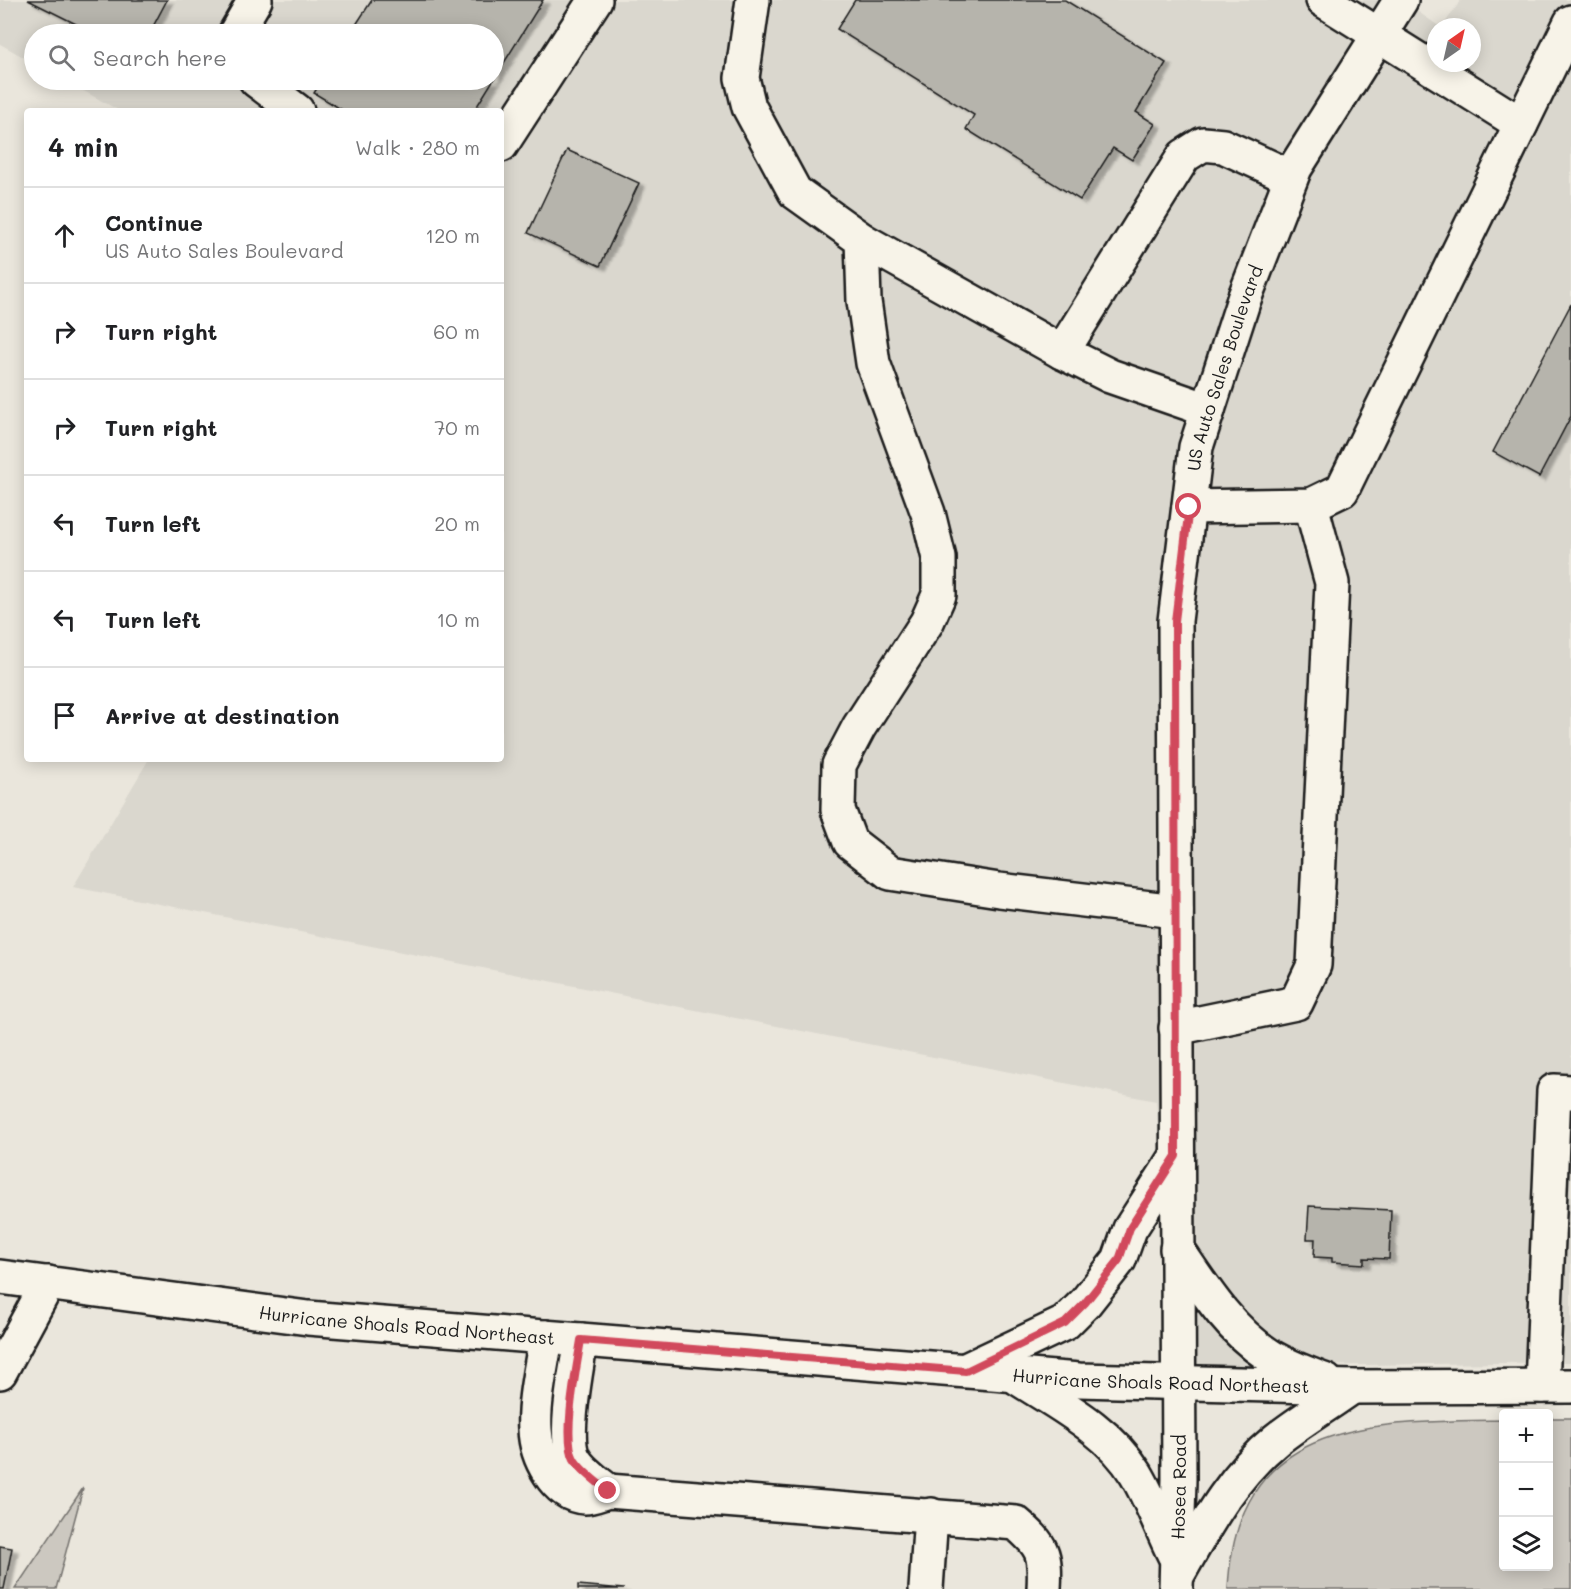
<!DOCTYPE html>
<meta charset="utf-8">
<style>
body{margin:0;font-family:Mali,sans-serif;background:#f6f6f6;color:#202124}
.controls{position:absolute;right:18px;bottom:18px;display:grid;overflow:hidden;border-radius:6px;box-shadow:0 3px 15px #0003}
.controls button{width:54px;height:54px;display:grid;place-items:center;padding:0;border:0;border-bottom:2px solid #e0e0e0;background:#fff;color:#202124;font:30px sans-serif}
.compass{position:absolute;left:1427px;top:18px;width:54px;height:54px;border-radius:50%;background:#fff;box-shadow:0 3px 15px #0003;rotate:34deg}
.stop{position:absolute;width:18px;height:18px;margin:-14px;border:4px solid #d1495b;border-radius:50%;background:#fff}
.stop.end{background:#d1495b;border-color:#fff;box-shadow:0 2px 6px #0008}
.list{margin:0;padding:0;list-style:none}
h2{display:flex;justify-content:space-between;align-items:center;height:78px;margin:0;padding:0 24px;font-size:26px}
h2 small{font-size:20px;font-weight:400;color:#757577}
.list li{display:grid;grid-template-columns:39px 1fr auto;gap:18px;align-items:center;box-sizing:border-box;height:96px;padding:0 24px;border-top:2px solid #e0e0e0}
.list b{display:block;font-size:22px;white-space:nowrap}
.list p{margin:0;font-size:20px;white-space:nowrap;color:#757577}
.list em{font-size:20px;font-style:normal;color:#757577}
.icon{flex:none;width:33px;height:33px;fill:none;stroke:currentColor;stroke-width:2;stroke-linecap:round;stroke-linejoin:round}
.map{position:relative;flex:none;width:1571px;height:1589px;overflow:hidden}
.search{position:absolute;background:#fff;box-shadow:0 3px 15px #0003;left:24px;top:24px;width:480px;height:66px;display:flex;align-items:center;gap:15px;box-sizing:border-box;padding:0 21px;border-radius:33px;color:#757577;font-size:22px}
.panel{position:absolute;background:#fff;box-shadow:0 3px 15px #0003;left:24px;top:108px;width:480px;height:654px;border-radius:6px}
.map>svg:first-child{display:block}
</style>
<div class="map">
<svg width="1571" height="1589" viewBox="0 0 1571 1589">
<defs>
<filter id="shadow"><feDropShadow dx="6" dy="4" stdDeviation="1.5" flood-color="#0004"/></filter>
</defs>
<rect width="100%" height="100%" fill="#eae6dc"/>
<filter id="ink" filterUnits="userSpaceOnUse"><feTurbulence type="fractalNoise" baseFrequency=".0167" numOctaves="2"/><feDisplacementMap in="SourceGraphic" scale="12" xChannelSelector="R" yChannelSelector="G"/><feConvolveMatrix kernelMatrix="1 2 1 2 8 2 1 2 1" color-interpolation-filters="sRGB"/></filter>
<g filter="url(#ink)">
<!-- built -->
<path fill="#dad7ce" d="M0 0H1401L1440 27H1436V63H1472V27H1442L1461 0H1571V1362L1230 1367 1175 1364 1156 1101 73 887 149 759H501V111H120L64 80H494V34H34V63L0 44Z"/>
<!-- green -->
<path fill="#ccc8c0" stroke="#74726e" stroke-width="1.5" d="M1549 1418H1571V1589H1228C1236 1418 1370 1422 1503 1420L1504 1566H1548Z
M83 1488 56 1589H15Z"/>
<!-- building -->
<path fill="#b6b4ac" stroke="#1c1c1c" stroke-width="1.5" filter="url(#shadow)" d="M28 0H167L149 34H96Z
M372 0H543L474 111H344L314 93 322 80H494V34H350Z
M855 0H1065L1166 63 1136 112 1155 124 1132 160 1113 148 1080 200 966 129 974 115 837 29Z
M567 150 639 183 600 266 528 233Z
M1571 304V416L1539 477 1493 452Z
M1309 1206 1391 1210 1389 1259 1364 1258V1264L1332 1262V1258L1314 1257 1315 1239H1307Z
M0 1546 12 1548 4 1589H0Z
M578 1585 624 1589H578Z"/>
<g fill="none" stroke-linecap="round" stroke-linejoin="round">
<!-- minor casing -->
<g stroke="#1c1c1c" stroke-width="38">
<g id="minor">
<path d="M753 0 742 78 749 107 795 192 862 240 864 301 873 363 928 513 939 558V595L927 622 859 727 839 765 838 810 850 842 890 873 999 890 1176 911"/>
<path d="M1323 0 1521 124"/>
<path d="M235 34 255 0"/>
<path d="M256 80 297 111"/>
<path d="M501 145 595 0"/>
<path d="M862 240 1062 352 1110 376 1208 410"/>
<path d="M1062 352 1184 156 1203 144 1223 146 1291 177"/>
<path d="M1189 507 1311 505 1342 490 1571 22"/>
<path d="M1176 1028 1296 1003 1314 965 1332 583 1311 505"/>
<path d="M1177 1249C1203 1287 1228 1328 1267 1354 1284 1366 1307 1373 1326 1381"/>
<path id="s1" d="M0 1277 308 1318 1079 1380 1352 1387 1571 1386"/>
<path d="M546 1337C542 1365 533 1401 535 1429 536 1456 555 1496 585 1497 592 1497 601 1493 608 1491L1016 1523C1043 1546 1046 1553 1044 1589"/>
<path d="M581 1340C577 1366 562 1437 574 1459 581 1471 597 1482 608 1491"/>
<path d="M968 1369 1065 1323 1085 1303 1119 1260 1130 1229 1177 1156"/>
<path d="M0 1372 48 1283"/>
<path d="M1018 1378C1060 1405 1109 1430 1136 1474 1151 1499 1161 1528 1174 1554"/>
<path d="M1542 1386 1554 1091 1571 1092"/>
<path d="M1178 1574C1206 1525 1232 1476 1276 1440 1300 1421 1327 1405 1352 1387"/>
<path d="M926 1589 931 1515"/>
<path id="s2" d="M1176 1589 1179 1479 1175 621 1196 447 1244 299 1295 168 1401 0"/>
</g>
</g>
<!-- minor -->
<use href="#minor" stroke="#f7f3e8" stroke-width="33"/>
</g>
</g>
<g fill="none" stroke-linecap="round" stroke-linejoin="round" filter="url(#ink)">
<!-- route -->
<path stroke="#d1495b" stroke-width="8" d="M608 1491C597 1482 581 1471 574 1459 562 1437 577 1366 581 1340L966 1371 1065 1323 1085 1303 1119 1260 1130 1228 1176 1156 1175 621 1189 507"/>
</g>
<g text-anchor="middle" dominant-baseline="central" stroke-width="4.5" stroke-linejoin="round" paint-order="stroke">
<!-- street labels -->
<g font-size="18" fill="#1c1c1c" stroke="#f7f3e8">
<text stroke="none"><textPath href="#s2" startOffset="1227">US Auto Sales Boulevard</textPath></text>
<text stroke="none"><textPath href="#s1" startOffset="410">Hurricane Shoals Road Northeast</textPath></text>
<text stroke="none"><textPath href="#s1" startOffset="1166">Hurricane Shoals Road Northeast</textPath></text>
<text stroke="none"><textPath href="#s2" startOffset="102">Hosea Road</textPath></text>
</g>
</g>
</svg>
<div class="controls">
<button>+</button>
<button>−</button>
<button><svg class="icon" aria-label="layers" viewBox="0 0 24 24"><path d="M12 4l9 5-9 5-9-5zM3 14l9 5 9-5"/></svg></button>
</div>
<svg class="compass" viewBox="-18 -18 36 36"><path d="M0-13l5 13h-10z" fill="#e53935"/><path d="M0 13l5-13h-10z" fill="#757577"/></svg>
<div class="stop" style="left:1189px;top:507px"></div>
<div class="stop end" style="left:608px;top:1491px"></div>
<div class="search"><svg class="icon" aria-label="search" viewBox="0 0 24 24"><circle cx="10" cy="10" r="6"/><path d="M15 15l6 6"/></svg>Search here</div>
<section class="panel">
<h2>4 min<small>Walk · 280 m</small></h2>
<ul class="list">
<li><svg class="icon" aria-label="ahead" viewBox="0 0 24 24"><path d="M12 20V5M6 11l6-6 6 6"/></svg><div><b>Continue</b><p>US Auto Sales Boulevard</p></div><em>120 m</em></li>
<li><svg class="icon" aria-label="right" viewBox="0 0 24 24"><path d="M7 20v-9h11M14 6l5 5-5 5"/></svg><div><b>Turn right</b></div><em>60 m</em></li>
<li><svg class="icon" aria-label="right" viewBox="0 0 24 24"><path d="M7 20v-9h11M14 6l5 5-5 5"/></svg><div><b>Turn right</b></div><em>70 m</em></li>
<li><svg class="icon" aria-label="left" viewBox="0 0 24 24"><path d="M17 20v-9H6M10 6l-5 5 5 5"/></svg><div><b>Turn left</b></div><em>20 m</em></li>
<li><svg class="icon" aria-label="left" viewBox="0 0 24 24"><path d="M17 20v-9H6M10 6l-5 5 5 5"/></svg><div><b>Turn left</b></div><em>10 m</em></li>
<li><svg class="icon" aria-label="arrive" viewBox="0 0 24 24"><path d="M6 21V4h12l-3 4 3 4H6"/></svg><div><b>Arrive at destination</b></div></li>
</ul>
</section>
</div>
